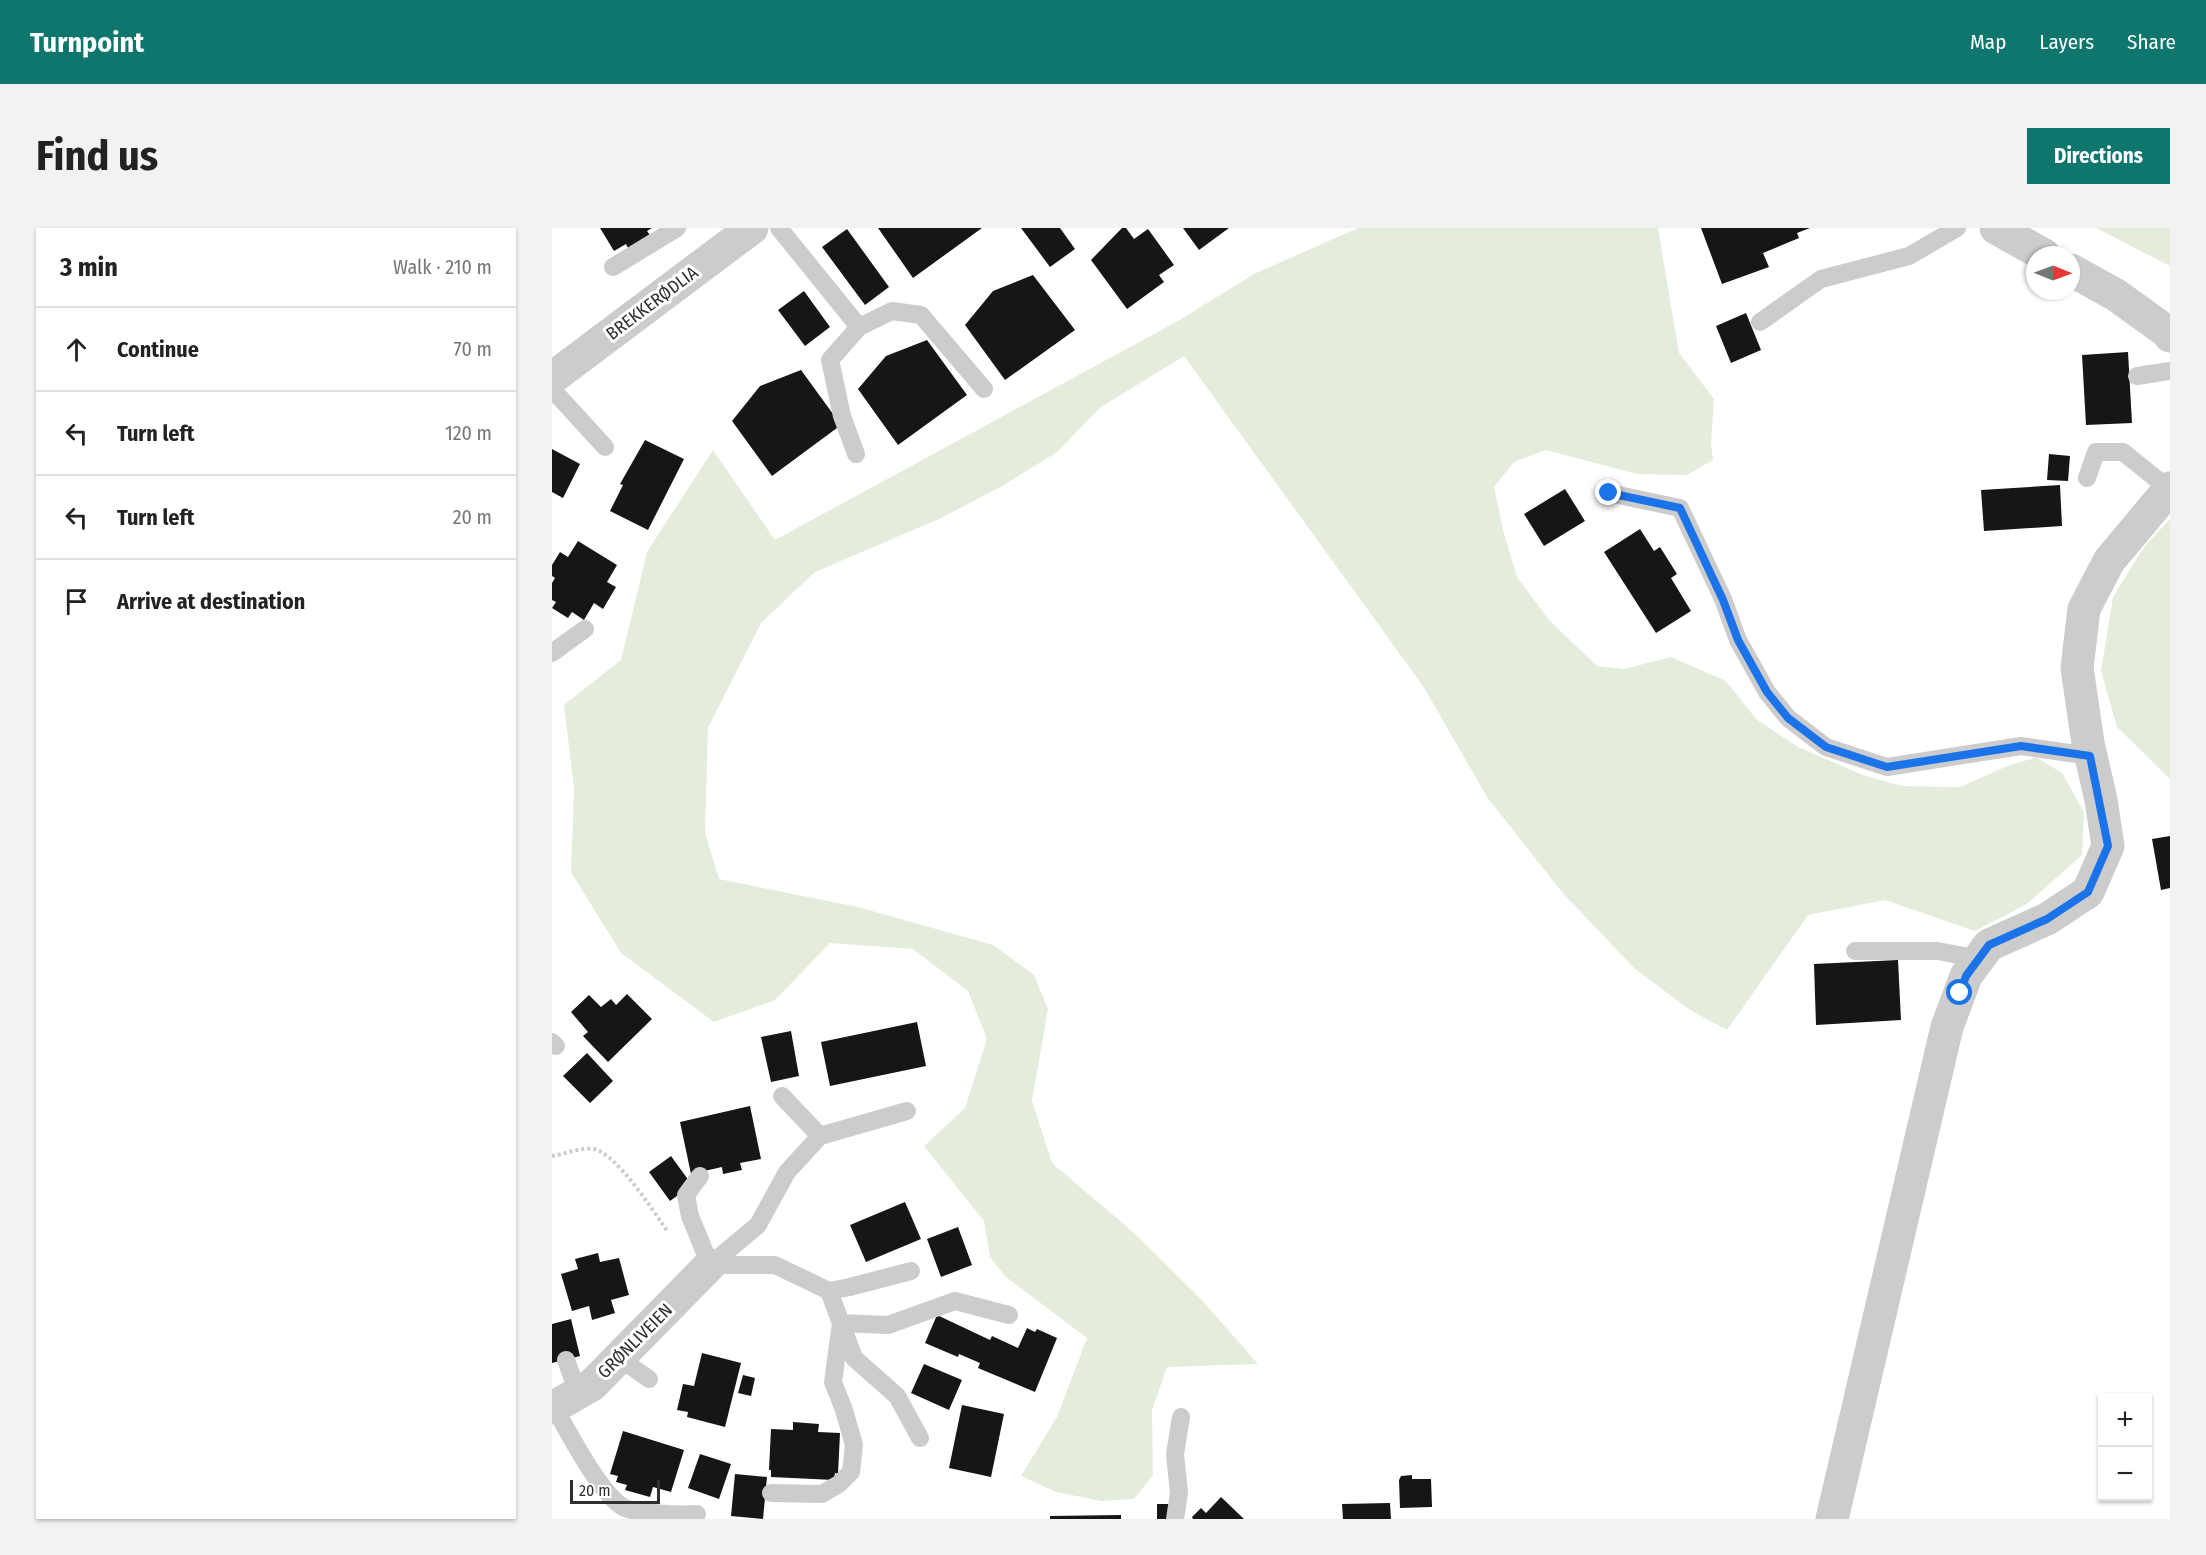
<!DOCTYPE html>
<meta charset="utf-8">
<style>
body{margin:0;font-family:"Fira Sans Condensed",sans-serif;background:#f2f2f2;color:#222}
.controls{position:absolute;right:18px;bottom:18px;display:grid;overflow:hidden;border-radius:0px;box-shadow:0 2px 4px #0004}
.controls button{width:54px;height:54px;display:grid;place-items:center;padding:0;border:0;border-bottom:2px solid #e0e0e0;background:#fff;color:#222;font:30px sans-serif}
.compass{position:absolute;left:1474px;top:18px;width:54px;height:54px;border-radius:50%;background:#fff;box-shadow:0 2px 4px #0004;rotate:91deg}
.scale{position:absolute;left:18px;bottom:15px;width:90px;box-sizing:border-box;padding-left:6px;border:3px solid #2f2f2f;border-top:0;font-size:16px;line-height:21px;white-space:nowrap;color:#2f2f2f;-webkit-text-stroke:4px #fff;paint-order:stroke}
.stop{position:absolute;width:18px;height:18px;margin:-14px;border:4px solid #1a73e8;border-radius:50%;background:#fff}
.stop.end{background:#1a73e8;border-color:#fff;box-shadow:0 2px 6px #0008}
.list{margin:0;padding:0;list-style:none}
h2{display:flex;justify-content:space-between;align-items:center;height:78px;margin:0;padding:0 24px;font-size:26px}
h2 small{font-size:20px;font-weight:400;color:#767676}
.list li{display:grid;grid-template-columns:39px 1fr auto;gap:18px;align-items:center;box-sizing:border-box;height:84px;padding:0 24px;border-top:2px solid #e0e0e0}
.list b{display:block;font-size:22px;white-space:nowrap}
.list em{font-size:20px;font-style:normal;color:#767676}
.icon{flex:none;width:33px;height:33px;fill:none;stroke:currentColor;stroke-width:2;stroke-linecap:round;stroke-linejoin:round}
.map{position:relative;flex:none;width:1618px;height:1291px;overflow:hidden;border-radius:0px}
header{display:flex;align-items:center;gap:36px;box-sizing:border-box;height:84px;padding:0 30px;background:#0f766e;color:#fff}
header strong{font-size:28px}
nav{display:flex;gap:33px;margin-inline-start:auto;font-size:21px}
.intro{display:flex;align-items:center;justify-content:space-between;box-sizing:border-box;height:144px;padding:0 36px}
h1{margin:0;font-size:42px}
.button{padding:15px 27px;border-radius:0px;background:#0f766e;color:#fff;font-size:21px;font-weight:700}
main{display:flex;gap:36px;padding:0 36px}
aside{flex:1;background:#fff;border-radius:0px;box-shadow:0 2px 4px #0004}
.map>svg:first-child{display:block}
</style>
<header>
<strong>Turnpoint</strong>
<nav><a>Map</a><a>Layers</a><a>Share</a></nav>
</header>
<div class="intro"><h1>Find us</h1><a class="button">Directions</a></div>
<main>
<aside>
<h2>3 min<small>Walk · 210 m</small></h2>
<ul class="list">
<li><svg class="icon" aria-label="ahead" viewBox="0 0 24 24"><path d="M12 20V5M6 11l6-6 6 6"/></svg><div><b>Continue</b></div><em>70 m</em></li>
<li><svg class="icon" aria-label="left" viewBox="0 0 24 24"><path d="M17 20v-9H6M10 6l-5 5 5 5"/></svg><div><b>Turn left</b></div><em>120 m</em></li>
<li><svg class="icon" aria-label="left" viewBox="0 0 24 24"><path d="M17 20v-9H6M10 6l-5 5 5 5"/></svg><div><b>Turn left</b></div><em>20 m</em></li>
<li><svg class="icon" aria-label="arrive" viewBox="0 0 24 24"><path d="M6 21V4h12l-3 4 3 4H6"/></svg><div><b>Arrive at destination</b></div></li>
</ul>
</aside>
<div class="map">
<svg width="1618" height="1291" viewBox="0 0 1618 1291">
<rect width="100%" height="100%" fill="#fff"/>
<!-- green -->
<path fill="#e4eddc" d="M806 0H1106L1127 125 1162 171 1159 215 1161 232 1135 247 1085 246 994 222 962 234 942 259 952 306 965 349 997 392 1045 438 1072 441 1119 429 1174 453 1204 491 1246 519 1311 547 1350 558 1408 559 1453 539 1484 529 1510 545 1532 584 1530 627 1475 676 1423 703 1333 672 1256 687 1175 802 1138 782 1082 740 1009 663 935 569 871 458 632 128 549 179 505 224 452 257 389 290 263 344 209 395 156 500 153 605 167 651 306 679 441 717 482 747 496 781 480 873 500 935 582 1005 649 1071 706 1136 615 1139 600 1182 601 1247 582 1271 549 1273 504 1264 469 1248 505 1189 535 1110 454 1049 438 1029 432 993 372 918 413 880 435 811 416 763 361 721 278 715 223 772 162 794 69 725 19 644 22 560 12 477 69 432 95 324 161 222 223 312 626 93 702 46Z
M1544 0H1618V38Z
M1618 291V551L1565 499 1549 443 1561 369 1592 319Z"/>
<!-- building -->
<path fill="#161616" d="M48 0H100L95 3 100 10 78 24 74 16 62 23Z
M326 0H430L361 50Z
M469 0H508L523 21 498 39Z
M570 0H574L582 11 596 1 622 37 607 47 612 54 575 81 539 32Z
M631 0H677L647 22Z
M1149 0H1258L1245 5 1247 10 1211 25 1217 39 1170 56Z
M295 1 337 59 313 77 270 19Z
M481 47 523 102 453 152 413 97 441 63Z
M252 63 278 99 253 118 226 82Z
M1194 85 1209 122 1179 135 1164 98Z
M375 112 415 167 346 217 306 161 334 128Z
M1576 124 1580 195 1534 197 1530 127Z
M249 142 289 197 220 248 180 193 208 158Z
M93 212 132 231 96 302 58 283 71 257 68 256Z
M0 221 28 236 11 270 0 264Z
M1497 226 1518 228 1516 253 1495 252Z
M1508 257 1510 298 1432 303 1429 262Z
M1013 261 1033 293 992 318 972 286Z
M1088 301 1102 323 1108 319 1125 346 1119 350 1139 383 1104 405 1052 324Z
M26 313 65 337 55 354 64 359 51 381 42 375 32 392 20 384 16 390 0 380 4 374 0 372V355L3 350 0 348V337L8 324 16 329Z
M1618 608V660L1609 662 1600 611Z
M1346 732 1349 792 1264 797 1262 736Z
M75 766 100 791 56 834 31 808 36 804 19 784 37 767 49 779 59 771 64 777Z
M365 794 374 838 278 858 269 814Z
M239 803 247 848 219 854 209 809Z
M35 825 61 853 38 875 11 848Z
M198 878 209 931 188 935 190 942 171 946 170 939 139 946 128 894Z
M119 928 140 957 118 973 97 944Z
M353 974 369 1011 314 1034 298 997Z
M406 999 420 1037 389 1049 375 1011Z
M46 1025 48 1034 67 1030 77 1067 59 1072 63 1085 40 1092 37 1078 20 1083 9 1046 26 1041 23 1031Z
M385 1087 438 1112 440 1108 466 1120 475 1100 483 1104 485 1101 505 1110 483 1164 426 1140 428 1135 407 1126 406 1129 373 1115Z
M19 1091 28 1128 0 1135V1096Z
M150 1125 189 1135 173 1199 135 1189 136 1184 125 1182 131 1156 142 1158Z
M372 1136 410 1152 397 1182 359 1165Z
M191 1147 203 1150 199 1168 186 1165Z
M410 1177 452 1186 439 1249 397 1240Z
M241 1194 267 1196 266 1204 288 1205 286 1246 283 1245 282 1252 219 1249V1242H217L219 1201 241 1202Z
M71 1203 132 1222 119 1264 101 1259 98 1269 73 1262 75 1257 64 1254 66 1248 58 1246Z
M148 1226 179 1236 167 1271 136 1260Z
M183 1246 215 1249 211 1291 179 1288Z
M860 1247V1251H879L880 1279 848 1280 847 1252 849 1248Z
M669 1269 692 1291H641L640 1289 649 1280 654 1285Z
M838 1275 839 1291H791L790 1276Z
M605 1276H619L618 1291H605Z
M569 1287V1291H498V1288Z"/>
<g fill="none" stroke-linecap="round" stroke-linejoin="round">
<!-- path -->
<path stroke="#ccc" stroke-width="4" stroke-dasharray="3 3" stroke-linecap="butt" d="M0 928C13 926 28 919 42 921 65 926 102 984 116 1004"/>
<!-- service -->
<path stroke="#ccc" stroke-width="18" d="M227 0 307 99 340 83 369 87 432 161
M61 39 125 0
M1208 94 1269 51 1357 28 1405 0
M1585 148 1618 143
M0 161 53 219
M304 226 290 188 278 132 307 99
M1535 250 1544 224H1571L1617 261
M1057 265 1128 280 1171 371 1186 412 1215 464 1236 490 1274 519 1335 539 1469 518 1538 528
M0 425 33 401
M1303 723H1386L1427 731
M0 814 4 818
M230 868 268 908
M148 948 134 967 138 988 158 1037
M158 1037 206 997 235 944 268 908 355 883
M158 1037H223L277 1063 298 1059 359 1043
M277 1063 302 1130 345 1168 368 1210
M67 1130 97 1151
M14 1132 26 1165
M2 1179C17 1205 47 1264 71 1279 83 1286 130 1287 145 1286
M219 1265 270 1266 287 1256 299 1244 302 1217 292 1182 281 1154 289 1095 336 1097 403 1073 457 1087
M623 1291 627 1265 623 1226 629 1189"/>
<!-- minor -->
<path stroke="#ccc" stroke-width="33" d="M1444 0 1492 27
M1519 42 1564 67 1614 103 1618 108
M0 150 200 0
M0 1180 40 1157 158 1037
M1280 1291 1395 799 1414 748 1437 717 1495 691 1536 664 1556 618 1549 572 1536 515 1525 440 1532 381 1557 333 1618 260"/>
</g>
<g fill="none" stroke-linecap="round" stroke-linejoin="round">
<!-- route -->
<path stroke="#1a73e8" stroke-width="8" d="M1057 265 1128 280 1171 372 1186 412 1215 464 1236 490 1274 519 1335 539 1469 518 1538 528 1556 618 1536 664 1495 691 1437 717 1414 748 1408 765"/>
</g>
<g text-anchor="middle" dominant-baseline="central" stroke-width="6" stroke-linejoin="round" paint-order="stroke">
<!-- street labels -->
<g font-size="18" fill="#2f2f2f" stroke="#fff">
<text transform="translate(100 75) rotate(-37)">BREKKERØDLIA</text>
<text transform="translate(83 1113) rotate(-45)">GRØNLIVEIEN</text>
</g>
</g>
</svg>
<div class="controls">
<button>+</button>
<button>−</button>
</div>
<svg class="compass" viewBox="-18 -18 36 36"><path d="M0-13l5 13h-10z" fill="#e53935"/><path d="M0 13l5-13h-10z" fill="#767676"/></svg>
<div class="scale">20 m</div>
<div class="stop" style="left:1408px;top:765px"></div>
<div class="stop end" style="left:1057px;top:265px"></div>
</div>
</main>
